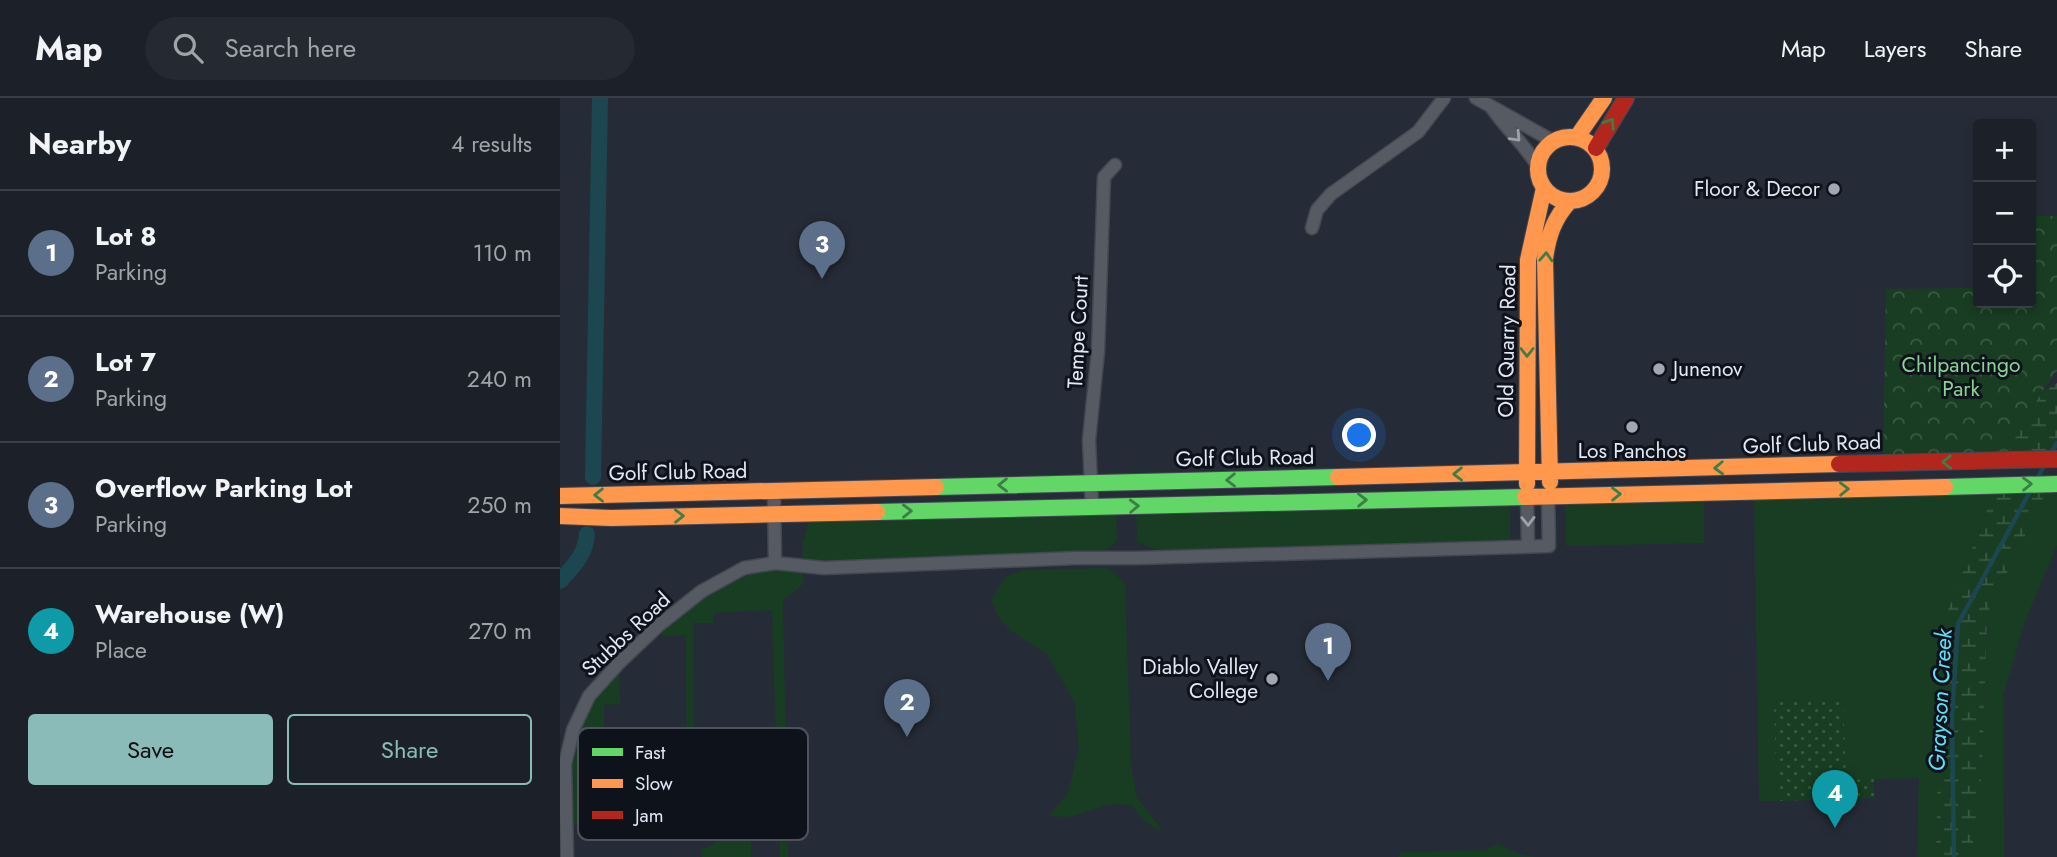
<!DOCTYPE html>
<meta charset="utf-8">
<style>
body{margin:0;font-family:Jost,sans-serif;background:#252931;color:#f1f3f6}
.controls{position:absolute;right:21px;top:21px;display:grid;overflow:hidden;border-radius:7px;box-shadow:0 4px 10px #0003}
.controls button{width:63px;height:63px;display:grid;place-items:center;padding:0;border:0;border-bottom:2px solid #3a3e46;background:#1c2129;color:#f1f3f6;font:35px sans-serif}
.you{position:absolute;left:800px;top:338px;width:24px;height:24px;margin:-18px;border:5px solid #fff;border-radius:50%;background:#1a73e8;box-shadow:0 0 0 10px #1a73e833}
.badge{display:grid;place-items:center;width:46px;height:46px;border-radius:50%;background:#8bbbb9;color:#fff;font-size:23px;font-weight:700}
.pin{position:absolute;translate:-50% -58px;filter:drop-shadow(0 2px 4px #0008)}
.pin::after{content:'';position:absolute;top:37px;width:24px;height:21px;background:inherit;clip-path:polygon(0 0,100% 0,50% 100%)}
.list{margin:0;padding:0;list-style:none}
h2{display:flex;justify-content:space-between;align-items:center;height:91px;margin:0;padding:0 28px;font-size:30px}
h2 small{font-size:23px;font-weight:400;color:#a0a3a8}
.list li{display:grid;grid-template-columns:46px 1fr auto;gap:21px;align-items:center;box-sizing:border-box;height:126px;padding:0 28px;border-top:2px solid #3a3e46}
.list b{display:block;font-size:26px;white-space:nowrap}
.list p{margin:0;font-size:23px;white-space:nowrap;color:#a0a3a8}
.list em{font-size:23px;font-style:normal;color:#a0a3a8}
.actions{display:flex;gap:14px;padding:21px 28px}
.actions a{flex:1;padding:16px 0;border:2px solid #8bbbb9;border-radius:7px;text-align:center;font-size:24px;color:#8bbbb9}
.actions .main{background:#8bbbb9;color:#111}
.icon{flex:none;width:38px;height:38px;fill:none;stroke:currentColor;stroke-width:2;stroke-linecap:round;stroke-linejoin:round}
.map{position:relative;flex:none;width:1497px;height:759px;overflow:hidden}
header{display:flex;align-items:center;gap:42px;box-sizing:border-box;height:98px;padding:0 35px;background:#1c2129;border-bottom:2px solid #3a3e46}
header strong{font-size:33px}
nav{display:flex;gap:38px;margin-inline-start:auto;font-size:24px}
.search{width:490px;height:63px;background:#252931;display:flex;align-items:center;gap:18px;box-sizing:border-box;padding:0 24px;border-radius:38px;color:#a0a3a8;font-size:26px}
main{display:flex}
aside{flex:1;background:#1c2129}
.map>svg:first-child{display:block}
</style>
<header>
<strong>Map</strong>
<div class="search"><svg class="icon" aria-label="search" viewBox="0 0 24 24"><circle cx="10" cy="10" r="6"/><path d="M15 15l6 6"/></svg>Search here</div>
<nav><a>Map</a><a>Layers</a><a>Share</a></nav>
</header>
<main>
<aside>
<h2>Nearby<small>4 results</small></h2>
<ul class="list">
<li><span class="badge" style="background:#5c6f8a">1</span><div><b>Lot 8</b><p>Parking</p></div><em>110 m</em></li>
<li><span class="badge" style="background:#5c6f8a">2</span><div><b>Lot 7</b><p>Parking</p></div><em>240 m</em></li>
<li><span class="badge" style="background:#5c6f8a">3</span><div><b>Overflow Parking Lot</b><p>Parking</p></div><em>250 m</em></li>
<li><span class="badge" style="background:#0f9aa8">4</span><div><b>Warehouse (W)</b><p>Place</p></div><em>270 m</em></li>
</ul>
<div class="actions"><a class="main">Save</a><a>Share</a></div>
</aside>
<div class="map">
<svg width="1497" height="759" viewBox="0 0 1497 759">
<defs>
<pattern id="wetland-marsh" width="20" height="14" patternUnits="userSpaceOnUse" patternTransform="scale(1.75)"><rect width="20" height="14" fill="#193d23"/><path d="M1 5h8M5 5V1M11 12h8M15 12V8" fill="none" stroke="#3a5944"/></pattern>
<pattern id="park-crowns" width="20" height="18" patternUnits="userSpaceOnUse" patternTransform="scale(1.75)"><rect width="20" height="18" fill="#193d23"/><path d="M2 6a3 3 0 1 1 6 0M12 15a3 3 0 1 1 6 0" fill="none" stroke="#3a5944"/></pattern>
<pattern id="garden-dots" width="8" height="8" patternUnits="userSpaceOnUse" patternTransform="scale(1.75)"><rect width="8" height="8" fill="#193d23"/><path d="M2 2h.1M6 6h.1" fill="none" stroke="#3a5944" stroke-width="1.8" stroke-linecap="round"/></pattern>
</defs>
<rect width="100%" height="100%" fill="#262c37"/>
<!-- grass -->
<path fill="#193d23" d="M1490 386H1497V447L1465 523 1443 598 1444 759H1415L1413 743 1422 675 1427 516Z
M1437 387 1381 530 1376 759H1357L1359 680 1286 682 1283 601 1214 603 1217 703H1199L1194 393Z
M1144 394V445L1006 448 1005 397Z
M950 399V449L617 459 577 444 576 408Z
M556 408 557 443 537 460 243 469V486L223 502 228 759H220L212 512 153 515V525H133L135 725 6 727 13 632 59 565 60 606 44 607V717L64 718 62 709 106 708 127 713 126 537 103 539 99 527 184 470 242 468 243 444 251 416Z
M545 470 553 473 565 486 571 668 577 700 603 733C589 728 580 720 572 707L550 706 509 719 489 718 508 695 519 651 515 605 487 556 451 533 439 520 431 502 445 479 463 472Z
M190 729 191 759H142L141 752 153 747 164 730Z
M938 746 960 756 974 759H838L842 754 926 752Z"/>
<!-- wetland -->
<path fill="url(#wetland-marsh)" d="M1497 285V361L1458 362 1449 351 1481 295Z
M1490 386 1427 516 1422 675 1413 743 1415 759H1376L1381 530 1437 387Z"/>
<!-- park -->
<path fill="url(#park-crowns)" d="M1471 118H1497V273L1481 295 1449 350 1458 362 1323 365 1326 191 1418 190V205H1471Z"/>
<!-- garden -->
<path fill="url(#garden-dots)" d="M1283 601 1286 682 1314 681V700L1217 703 1214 603Z"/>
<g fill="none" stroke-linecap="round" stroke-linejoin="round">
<!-- stream -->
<path stroke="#1c4750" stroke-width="4.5" d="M1491 355 1497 345
M1476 383 1485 366
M1394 759 1392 618 1398 526 1472 390"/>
<!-- canal -->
<path stroke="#1c4750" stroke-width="16" d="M33 379 40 0
M0 483C13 469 26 456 27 436"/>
<!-- street casing -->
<g stroke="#424751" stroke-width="15">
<path id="street" d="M916 0 993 43
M932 10C946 31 965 46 978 69
M752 130 757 112 771 96 858 34 884 0
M214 393 215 465
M967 398 968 449
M532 409 529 342 538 253 544 79 555 67
M7 759 5 666 13 632 29 598 59 565 99 527 142 493 184 470 215 465 264 470 516 460H578L989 448 988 398"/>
</g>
<!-- fast casing -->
<g stroke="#424751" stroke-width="18">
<path id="fast" d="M376 389 778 379
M1385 389 1497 386
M317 414 965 399"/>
</g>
<!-- slow casing -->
<g stroke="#424751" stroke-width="18">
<path id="slow" d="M978 71a32 32 0 1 1 64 0a32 32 0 1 1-64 0Z
M1017 39 1044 0
M778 379 1279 366
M990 384 985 161C988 138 994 120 1010 103
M967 386 968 162 984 90
M0 398 376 389
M965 399 1385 389
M0 418 51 420 317 414"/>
</g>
<!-- jam casing -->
<g stroke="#424751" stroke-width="18">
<path id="jam" d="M1036 50 1066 0
M1279 366 1497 361"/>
</g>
<!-- street -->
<use href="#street" stroke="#565a63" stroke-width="12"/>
<!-- fast -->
<use href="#fast" stroke="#63d668" stroke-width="16"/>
<!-- slow -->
<use href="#slow" stroke="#ff974d" stroke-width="16"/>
<!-- jam -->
<use href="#jam" stroke="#b3261e" stroke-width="16"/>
</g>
<!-- one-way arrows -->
<defs><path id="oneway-chevron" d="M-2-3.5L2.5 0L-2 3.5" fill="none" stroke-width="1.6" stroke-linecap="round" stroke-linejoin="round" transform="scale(1.75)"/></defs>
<g stroke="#3d7e45">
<use href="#oneway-chevron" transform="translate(1050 25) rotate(-57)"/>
<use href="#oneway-chevron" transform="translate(986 159) rotate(-87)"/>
<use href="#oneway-chevron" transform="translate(967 254) rotate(90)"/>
<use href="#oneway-chevron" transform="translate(1387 364) rotate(179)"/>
<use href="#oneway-chevron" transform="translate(1159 370) rotate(178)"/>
<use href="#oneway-chevron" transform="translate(898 376) rotate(179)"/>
<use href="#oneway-chevron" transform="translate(671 382) rotate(179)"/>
<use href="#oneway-chevron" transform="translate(1467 386) rotate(-1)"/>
<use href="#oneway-chevron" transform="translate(443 387) rotate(179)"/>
<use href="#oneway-chevron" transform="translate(1284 391) rotate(-1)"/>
<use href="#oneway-chevron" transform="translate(1056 396) rotate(-1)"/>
<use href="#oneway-chevron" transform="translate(39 397) rotate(179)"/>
<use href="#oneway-chevron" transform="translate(802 402) rotate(-1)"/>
<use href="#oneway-chevron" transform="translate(574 408) rotate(-2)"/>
<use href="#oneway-chevron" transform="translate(347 413) rotate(-1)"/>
<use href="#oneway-chevron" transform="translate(119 418) rotate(-1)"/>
</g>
<g stroke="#9ca2ac">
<use href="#oneway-chevron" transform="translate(956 39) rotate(47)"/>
<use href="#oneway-chevron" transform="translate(968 423) rotate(89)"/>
</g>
<!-- markers -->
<g fill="#a0a7b3" stroke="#0e121b" stroke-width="2.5">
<circle cx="1274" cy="91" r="7"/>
<circle cx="1099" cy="271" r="7"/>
<circle cx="1072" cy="329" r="7"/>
<circle cx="712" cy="581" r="7"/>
</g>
<g text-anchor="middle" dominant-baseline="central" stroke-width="6" stroke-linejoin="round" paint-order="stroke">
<!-- poi labels -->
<g font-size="21" fill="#e2e9f6" stroke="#0e121b" text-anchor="end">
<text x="1260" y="91">Floor &amp; Decor</text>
<text x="1113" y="271" text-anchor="start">Junenov</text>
<text x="1072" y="353" text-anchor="middle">Los Panchos</text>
<text x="698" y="569">Diablo Valley<tspan x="698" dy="24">College</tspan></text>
</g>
<!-- street labels -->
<g font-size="21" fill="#e2e9f6" stroke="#0e121b">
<text transform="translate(518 234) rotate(-87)">Tempe Court</text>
<text transform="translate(947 243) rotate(-89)">Old Quarry Road</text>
<text transform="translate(1252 346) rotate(-2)">Golf Club Road</text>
<text transform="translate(685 360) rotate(-1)">Golf Club Road</text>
<text transform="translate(118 374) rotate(-1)">Golf Club Road</text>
<text transform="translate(66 536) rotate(-43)">Stubbs Road</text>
</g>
<!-- park labels -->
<g font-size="21" fill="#89d494" stroke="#0e121b">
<text x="1401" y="267">Chilpancingo<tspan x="1401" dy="24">Park</tspan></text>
</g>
<!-- water labels -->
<g font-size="23" font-style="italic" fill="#5fdff8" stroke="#0e121b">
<text transform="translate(1380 602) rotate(-87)">Grayson Creek</text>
</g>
</g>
<!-- legend -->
<rect x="18" y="630" width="230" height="112" rx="10" fill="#0e121b" stroke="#4e525d" stroke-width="2"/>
<rect x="32" y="650" width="31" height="8" fill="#63d668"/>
<rect x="32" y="681" width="31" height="9" fill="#ff974d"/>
<rect x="32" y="713" width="31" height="8" fill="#b3261e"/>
<g font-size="19" fill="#e2e9f6">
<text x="75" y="661">Fast</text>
<text x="75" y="692">Slow</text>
<text x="75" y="724">Jam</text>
</g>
</svg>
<div class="controls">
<button>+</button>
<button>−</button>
<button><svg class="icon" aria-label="locate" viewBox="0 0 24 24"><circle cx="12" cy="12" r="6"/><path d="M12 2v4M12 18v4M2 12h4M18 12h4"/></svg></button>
</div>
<div class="you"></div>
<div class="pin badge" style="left:768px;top:583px;background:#5c6f8a">1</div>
<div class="pin badge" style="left:347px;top:639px;background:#5c6f8a">2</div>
<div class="pin badge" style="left:262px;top:181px;background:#5c6f8a">3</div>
<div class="pin badge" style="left:1275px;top:730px;background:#0f9aa8">4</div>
</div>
</main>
